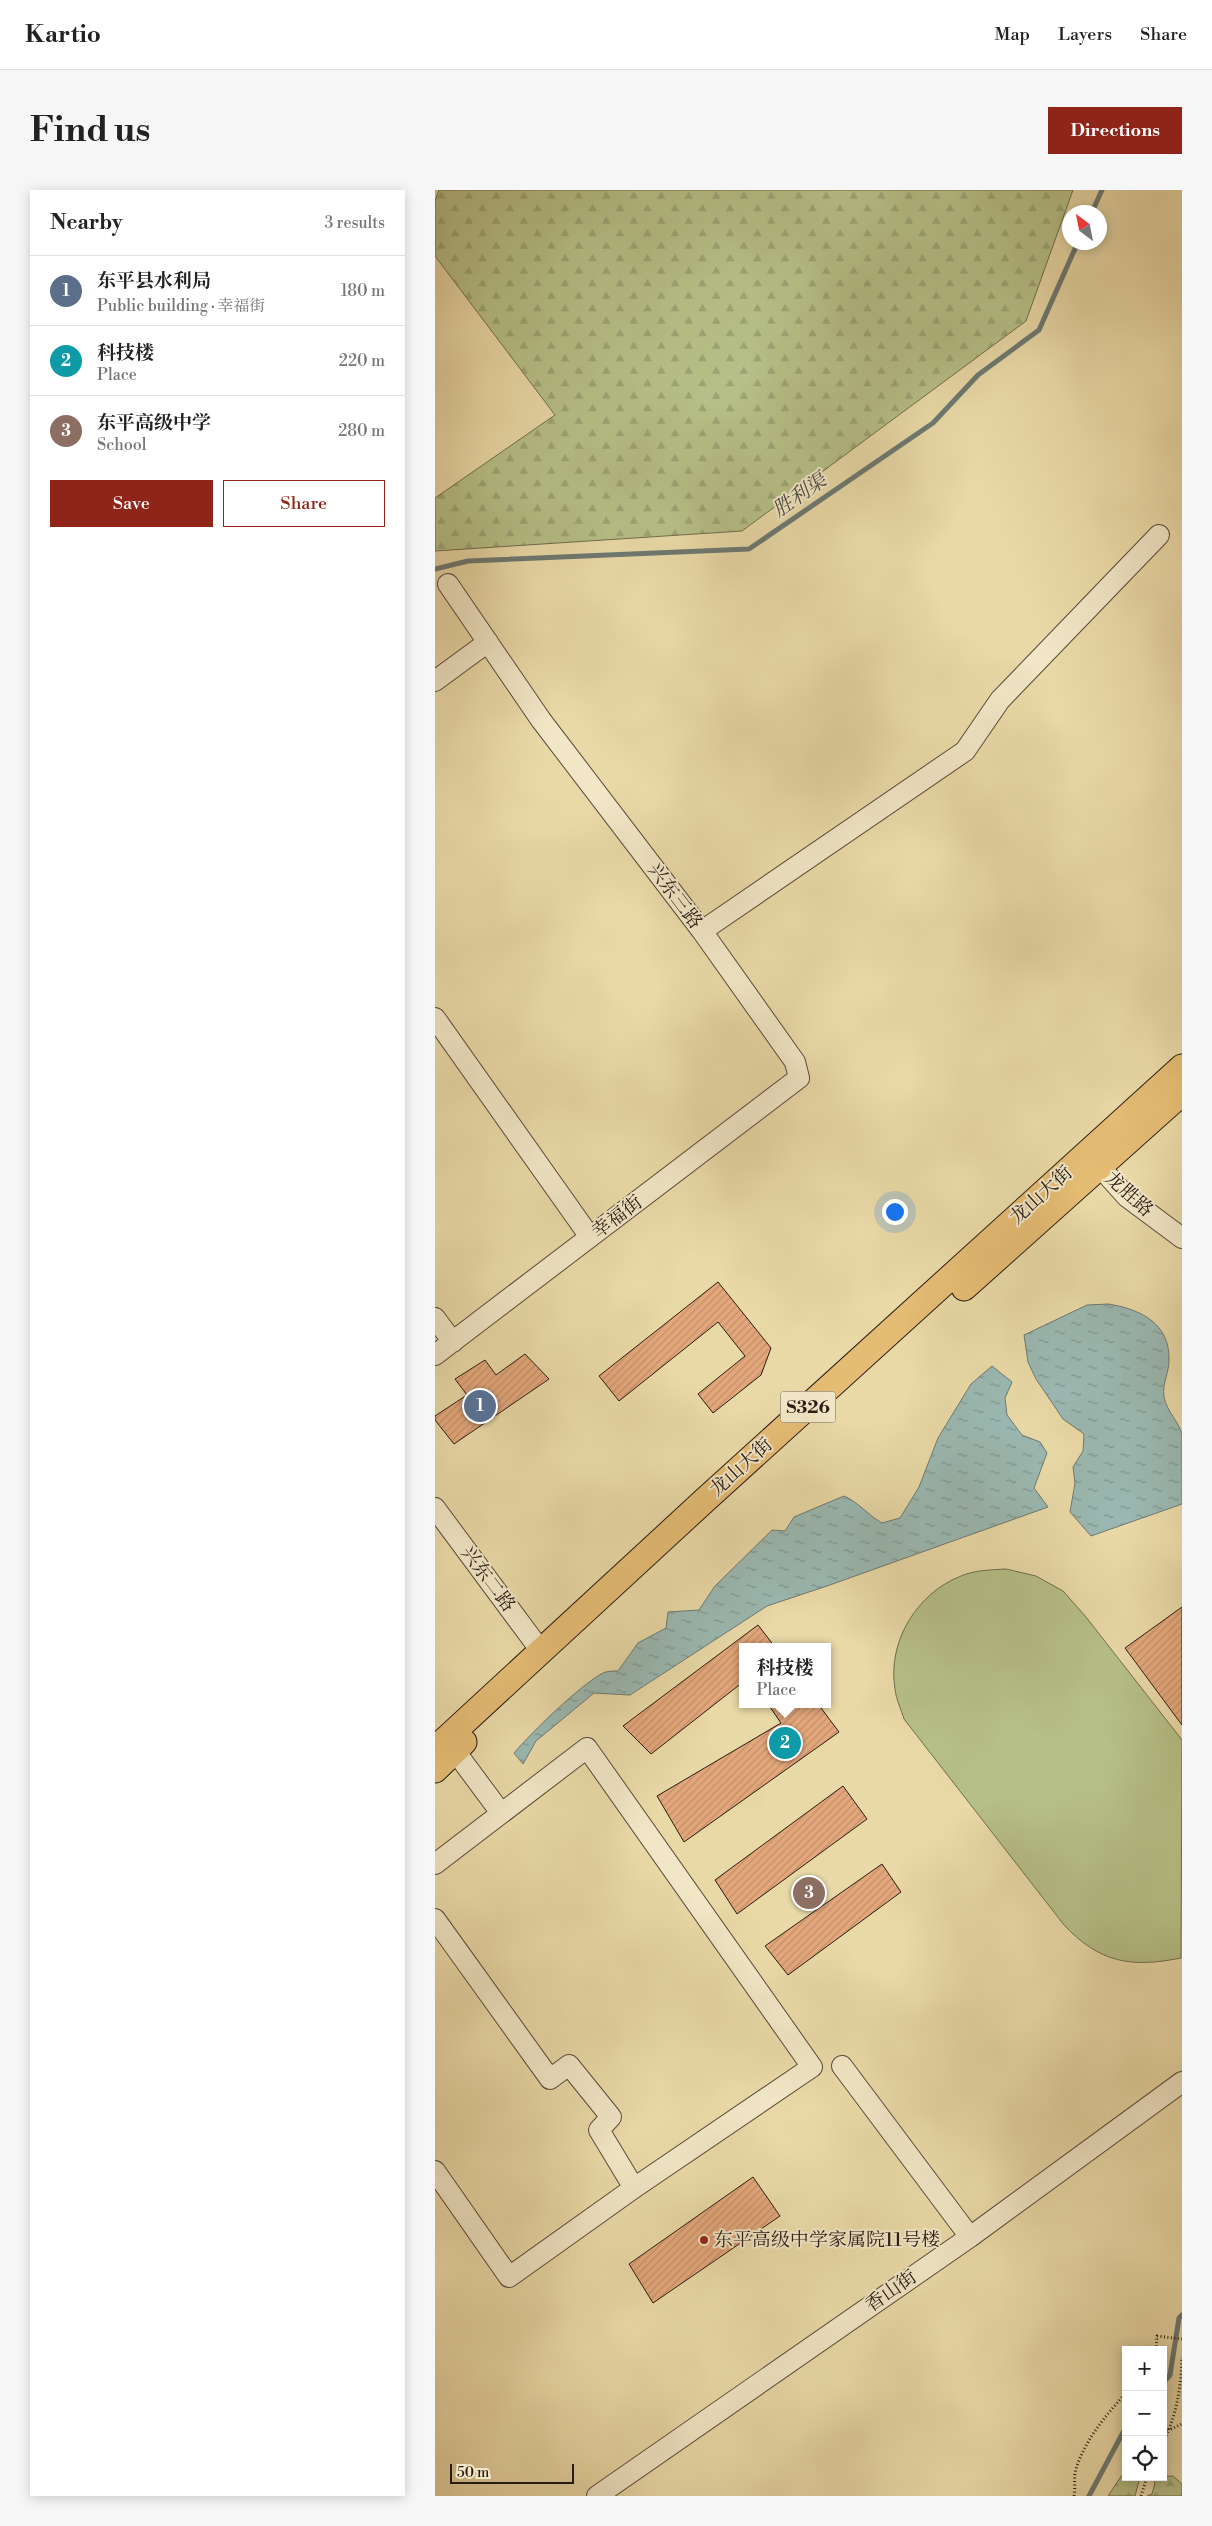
<!DOCTYPE html>
<meta charset="utf-8">
<style>
body{margin:0;font-family:"Libre Bodoni","Noto Serif SC",serif;background:#f6f6f6;color:#222}
.controls{position:absolute;right:15px;bottom:15px;display:grid;overflow:hidden;border-radius:0px;box-shadow:0 2px 12px #0003}
.controls button{width:45px;height:45px;display:grid;place-items:center;padding:0;border:0;border-bottom:1px solid #e0e0e0;background:#fff;color:#222;font:25px sans-serif}
.compass{position:absolute;left:627px;top:15px;width:45px;height:45px;border-radius:50%;background:#fff;box-shadow:0 2px 12px #0003;rotate:328deg}
.scale{position:absolute;left:15px;bottom:12px;width:124px;box-sizing:border-box;padding-left:5px;border:2px solid #291b13;border-top:0;font-size:14px;line-height:18px;white-space:nowrap;color:#291b13;-webkit-text-stroke:4px #f1e6c6;paint-order:stroke}
.you{position:absolute;left:459px;top:1021px;width:18px;height:18px;margin:-12px;border:4px solid #fff;border-radius:50%;background:#1a73e8;box-shadow:0 0 0 8px #1a73e833}
.badge{display:grid;place-items:center;width:32px;height:32px;border-radius:50%;background:#8f2418;color:#fff;font-size:16px;font-weight:700}
.pin{position:absolute;translate:-50% -50%;border:2px solid #fff;box-shadow:0 1px 5px #0006}
.popup{position:absolute;left:304px;top:1453px;width:92px;height:65px;box-sizing:border-box;display:grid;place-content:center;border-radius:0px;background:#fff;filter:drop-shadow(0 1px 4px #0005);font-size:16px;white-space:nowrap;color:#767676}
.popup b{font-size:19px;color:#222}
.popup::after{content:'';position:absolute;left:50%;top:100%;margin-left:-10px;border:10px solid transparent;border-top-color:#fff}
.list{margin:0;padding:0;list-style:none}
h2{display:flex;justify-content:space-between;align-items:center;height:65px;margin:0;padding:0 20px;font-size:21px}
h2 small{font-size:16px;font-weight:400;color:#767676}
.list li{display:grid;grid-template-columns:32px 1fr auto;gap:15px;align-items:center;box-sizing:border-box;height:70px;padding:0 20px;border-top:1px solid #e0e0e0}
.list b{display:block;font-size:19px;white-space:nowrap}
.list p{margin:0;font-size:16px;white-space:nowrap;color:#767676}
.list em{font-size:16px;font-style:normal;color:#767676}
.actions{display:flex;gap:10px;padding:15px 20px}
.actions a{flex:1;padding:11px 0;border:1px solid #8f2418;border-radius:0px;text-align:center;font-size:18px;color:#8f2418}
.actions .main{background:#8f2418;color:#fff}
.icon{flex:none;width:28px;height:28px;fill:none;stroke:currentColor;stroke-width:2;stroke-linecap:round;stroke-linejoin:round}
.map{position:relative;flex:none;width:747px;height:2306px;overflow:hidden;border-radius:0px}
header{display:flex;align-items:center;gap:30px;box-sizing:border-box;height:70px;padding:0 25px;background:#fff;border-bottom:1px solid #e0e0e0}
header strong{font-size:24px}
nav{display:flex;gap:28px;margin-inline-start:auto;font-size:18px}
.intro{display:flex;align-items:center;justify-content:space-between;box-sizing:border-box;height:120px;padding:0 30px}
h1{margin:0;font-size:35px}
.button{padding:12px 22px;border-radius:0px;background:#8f2418;color:#fff;font-size:18px;font-weight:700}
main{display:flex;gap:30px;padding:0 30px}
aside{flex:1;background:#fff;border-radius:0px;box-shadow:0 2px 12px #0003}
.map>svg:first-child{display:block}
</style>
<header>
<strong>Kartio</strong>
<nav><a>Map</a><a>Layers</a><a>Share</a></nav>
</header>
<div class="intro"><h1>Find us</h1><a class="button">Directions</a></div>
<main>
<aside>
<h2>Nearby<small>3 results</small></h2>
<ul class="list">
<li><span class="badge" style="background:#5c6f8a">1</span><div><b>东平县水利局</b><p>Public building · 幸福街</p></div><em>180 m</em></li>
<li><span class="badge" style="background:#0f9aa8">2</span><div><b>科技楼</b><p>Place</p></div><em>220 m</em></li>
<li><span class="badge" style="background:#8d6e63">3</span><div><b>东平高级中学</b><p>School</p></div><em>280 m</em></li>
</ul>
<div class="actions"><a class="main">Save</a><a>Share</a></div>
</aside>
<div class="map">
<svg width="747" height="2306" viewBox="0 0 747 2306">
<defs>
<pattern id="forest-firs" width="22" height="20" patternUnits="userSpaceOnUse" patternTransform="scale(1.25)"><rect width="22" height="20" fill="#b6bf87"/><path d="M5 1l3.5 6h-7zM16 11l3.5 6h-7z" fill="#9ca474"/></pattern>
<pattern id="water-ripples" width="26" height="14" patternUnits="userSpaceOnUse" patternTransform="scale(1.25)"><rect width="26" height="14" fill="#9ab8b1"/><path d="M2 4q2-2 4 0t4 0M15 11q2-2 4 0t4 0" fill="none" stroke="#7e958f"/></pattern>
<pattern id="building-hatch" width="6" height="6" patternUnits="userSpaceOnUse" patternTransform="scale(1.25)"><rect width="6" height="6" fill="#e3a77b"/><path d="M-1 1l2-2M0 6l6-6M5 7l2-2" fill="none" stroke="#c38f69"/></pattern>
</defs>
<rect width="100%" height="100%" fill="#e9d9a7"/>
<filter id="stains"><feTurbulence type="fractalNoise" baseFrequency=".004" numOctaves="4"/><feColorMatrix values="0 0 0 0 .2 0 0 0 0 .09 0 0 0 0 .02 0 0 0 .5 -.17"/></filter>
<radialGradient id="worn" r=".72"><stop offset=".6" stop-color="#630" stop-opacity="0"/><stop offset="1" stop-color="#630" stop-opacity=".3"/></radialGradient>
<!-- grass -->
<path fill="#b6bf87" stroke="#706d4d" d="M571 1379 601 1386 628 1401 651 1427 747 1550 746 1768C696 1778 665 1773 629 1735L469 1529C466 1519 461 1509 460 1499 452 1452 482 1403 526 1386 540 1380 556 1380 571 1379Z"/>
<!-- forest -->
<path fill="url(#forest-firs)" stroke="#706d4d" d="M4 0H638L591 131 307 341 0 361V308L120 225 0 66V11Z
M691 2279V2287H705L700 2306H673Z
M738 2286 747 2294V2306H712L717 2304 720 2293 717 2287Z"/>
<!-- water -->
<path fill="url(#water-ripples)" stroke="#6d7972" d="M673 1114C705 1119 735 1133 734 1170 734 1184 727 1192 729 1207 732 1222 744 1232 747 1244 747 1262 747 1295 747 1314L656 1346 635 1322 640 1293 638 1277 648 1261 649 1244 628 1229 601 1189 593 1172 589 1145 652 1115Z
M557 1176 577 1192 570 1208 572 1225 587 1245 605 1252 612 1263 599 1298 613 1317 392 1396 332 1416 195 1505 159 1503 101 1551 88 1574 79 1563C97 1542 144 1496 168 1483 172 1481 178 1481 183 1481L203 1453 231 1438 233 1422 264 1420 280 1396 337 1340 350 1341 359 1327 409 1306C423 1312 433 1325 447 1333L465 1328 484 1297 503 1248 536 1194Z"/>
<g fill="none" stroke-linecap="round" stroke-linejoin="round">
<!-- stream -->
<path stroke="#6d7972" stroke-width="5" d="M657 22 667 0
M0 379 33 371 314 359 498 233 543 185 604 140 643 52
M728 2193 735 2185 744 2128 747 2125
M654 2306 691 2237"/>
</g>
<!-- building -->
<path fill="url(#building-hatch)" stroke="#291b13" d="M283 1092 336 1158 326 1185 278 1223 263 1204 310 1166 283 1132 184 1211 164 1186Z
M90 1164 114 1189 19 1254 0 1230V1226L32 1205 20 1189 50 1170 61 1185Z
M747 1417V1535L690 1458Z
M323 1435 340 1457H308V1492L216 1564 188 1536Z
M333 1514H383L404 1542 249 1652 222 1606 346 1533Z
M408 1596 432 1629 302 1724 280 1690Z
M447 1674 466 1702 353 1785 330 1756Z
M318 1987 345 2026 218 2113 194 2074Z"/>
<g fill="none" stroke-linecap="round" stroke-linejoin="round">
<!-- minor casing -->
<g stroke="#594a38" stroke-width="22">
<path id="minor" d="M0 491 53 452
M267 741 530 561 565 510 724 345
M0 828 155 1047
M665 977 692 1007 747 1048
M0 1128 18 1152
M0 1165 364 888 360 872 267 741 106 530 13 394
M0 1318 106 1461
M20 1561 66 1623
M0 1674 152 1558 377 1877 199 1998 74 2087 0 1981
M0 1729 115 1889 134 1875 176 1927 164 1940 199 1998
M407 1876 535 2047
M162 2306 535 2047 747 1892"/>
</g>
<!-- major casing -->
<g stroke="#291b13" stroke-width="27">
<path id="major" d="M529 1098 747 903
M0 1559 270 1310 747 877
M0 1580 29 1552"/>
</g>
<!-- path -->
<path stroke="#291b13" stroke-width="3" stroke-dasharray="1 2.5" stroke-linecap="butt" d="M721 2160 722 2146 747 2149
M728 2234 734 2240 747 2234
M728 2252C742 2225 746 2197 747 2167
M639 2306C641 2298 638 2288 641 2279 650 2250 671 2225 691 2203
M706 2306 712 2287"/>
<!-- minor -->
<use href="#minor" stroke="#f1e6c6" stroke-width="20"/>
<!-- major -->
<use href="#major" stroke="#e4bc74" stroke-width="25"/>
</g>
<!-- markers -->
<circle fill="#8f2418" stroke="#f1e6c6" stroke-width="2" cx="269" cy="2050" r="5"/>
<g text-anchor="middle" dominant-baseline="central" stroke-width="4" stroke-linejoin="round" paint-order="stroke">
<!-- shield labels -->
<rect fill="#f1e6c6" stroke="#655849" stroke-width="1" x="345.5" y="1201.5" width="55" height="31" rx="4"/>
<g font-size="18" font-weight="bold" fill="#291b13">
<text x="373" y="1217">S326</text>
</g>
<!-- street labels -->
<g font-size="19" fill="#291b13" stroke="#f1e6c6">
<text transform="translate(240 706) rotate(53)">兴东三路</text>
<text transform="translate(694 1004) rotate(42)">龙胜路</text>
<text transform="translate(606 1005) rotate(-42)">龙山大街</text>
<text transform="translate(182 1027) rotate(-37)">幸福街</text>
<text transform="translate(306 1277) rotate(-42)">龙山大街</text>
<text transform="translate(53 1389) rotate(53)">兴东二路</text>
<text transform="translate(456 2101) rotate(-35)">香山街</text>
</g>
<!-- poi labels -->
<g font-size="19" fill="#291b13" stroke="#f1e6c6" text-anchor="start">
<text x="279" y="2050">东平高级中学家属院11号楼</text>
</g>
<!-- water labels -->
<g font-size="20" font-style="italic" fill="#4b4a42" stroke="#f1e6c6">
<text transform="translate(365 306) rotate(-35)">胜利渠</text>
</g>
</g>
<rect width="100%" height="100%" filter="url(#stains)"/>
<rect width="100%" height="100%" fill="url(#worn)"/>
</svg>
<div class="controls">
<button>+</button>
<button>−</button>
<button><svg class="icon" aria-label="locate" viewBox="0 0 24 24"><circle cx="12" cy="12" r="6"/><path d="M12 2v4M12 18v4M2 12h4M18 12h4"/></svg></button>
</div>
<svg class="compass" viewBox="-18 -18 36 36"><path d="M0-13l5 13h-10z" fill="#e53935"/><path d="M0 13l5-13h-10z" fill="#767676"/></svg>
<div class="scale">50 m</div>
<div class="you"></div>
<div class="pin badge" style="left:45px;top:1216px;background:#5c6f8a">1</div>
<div class="pin badge" style="left:350px;top:1553px;background:#0f9aa8">2</div>
<div class="popup"><b>科技楼</b>Place</div>
<div class="pin badge" style="left:374px;top:1703px;background:#8d6e63">3</div>
</div>
</main>
